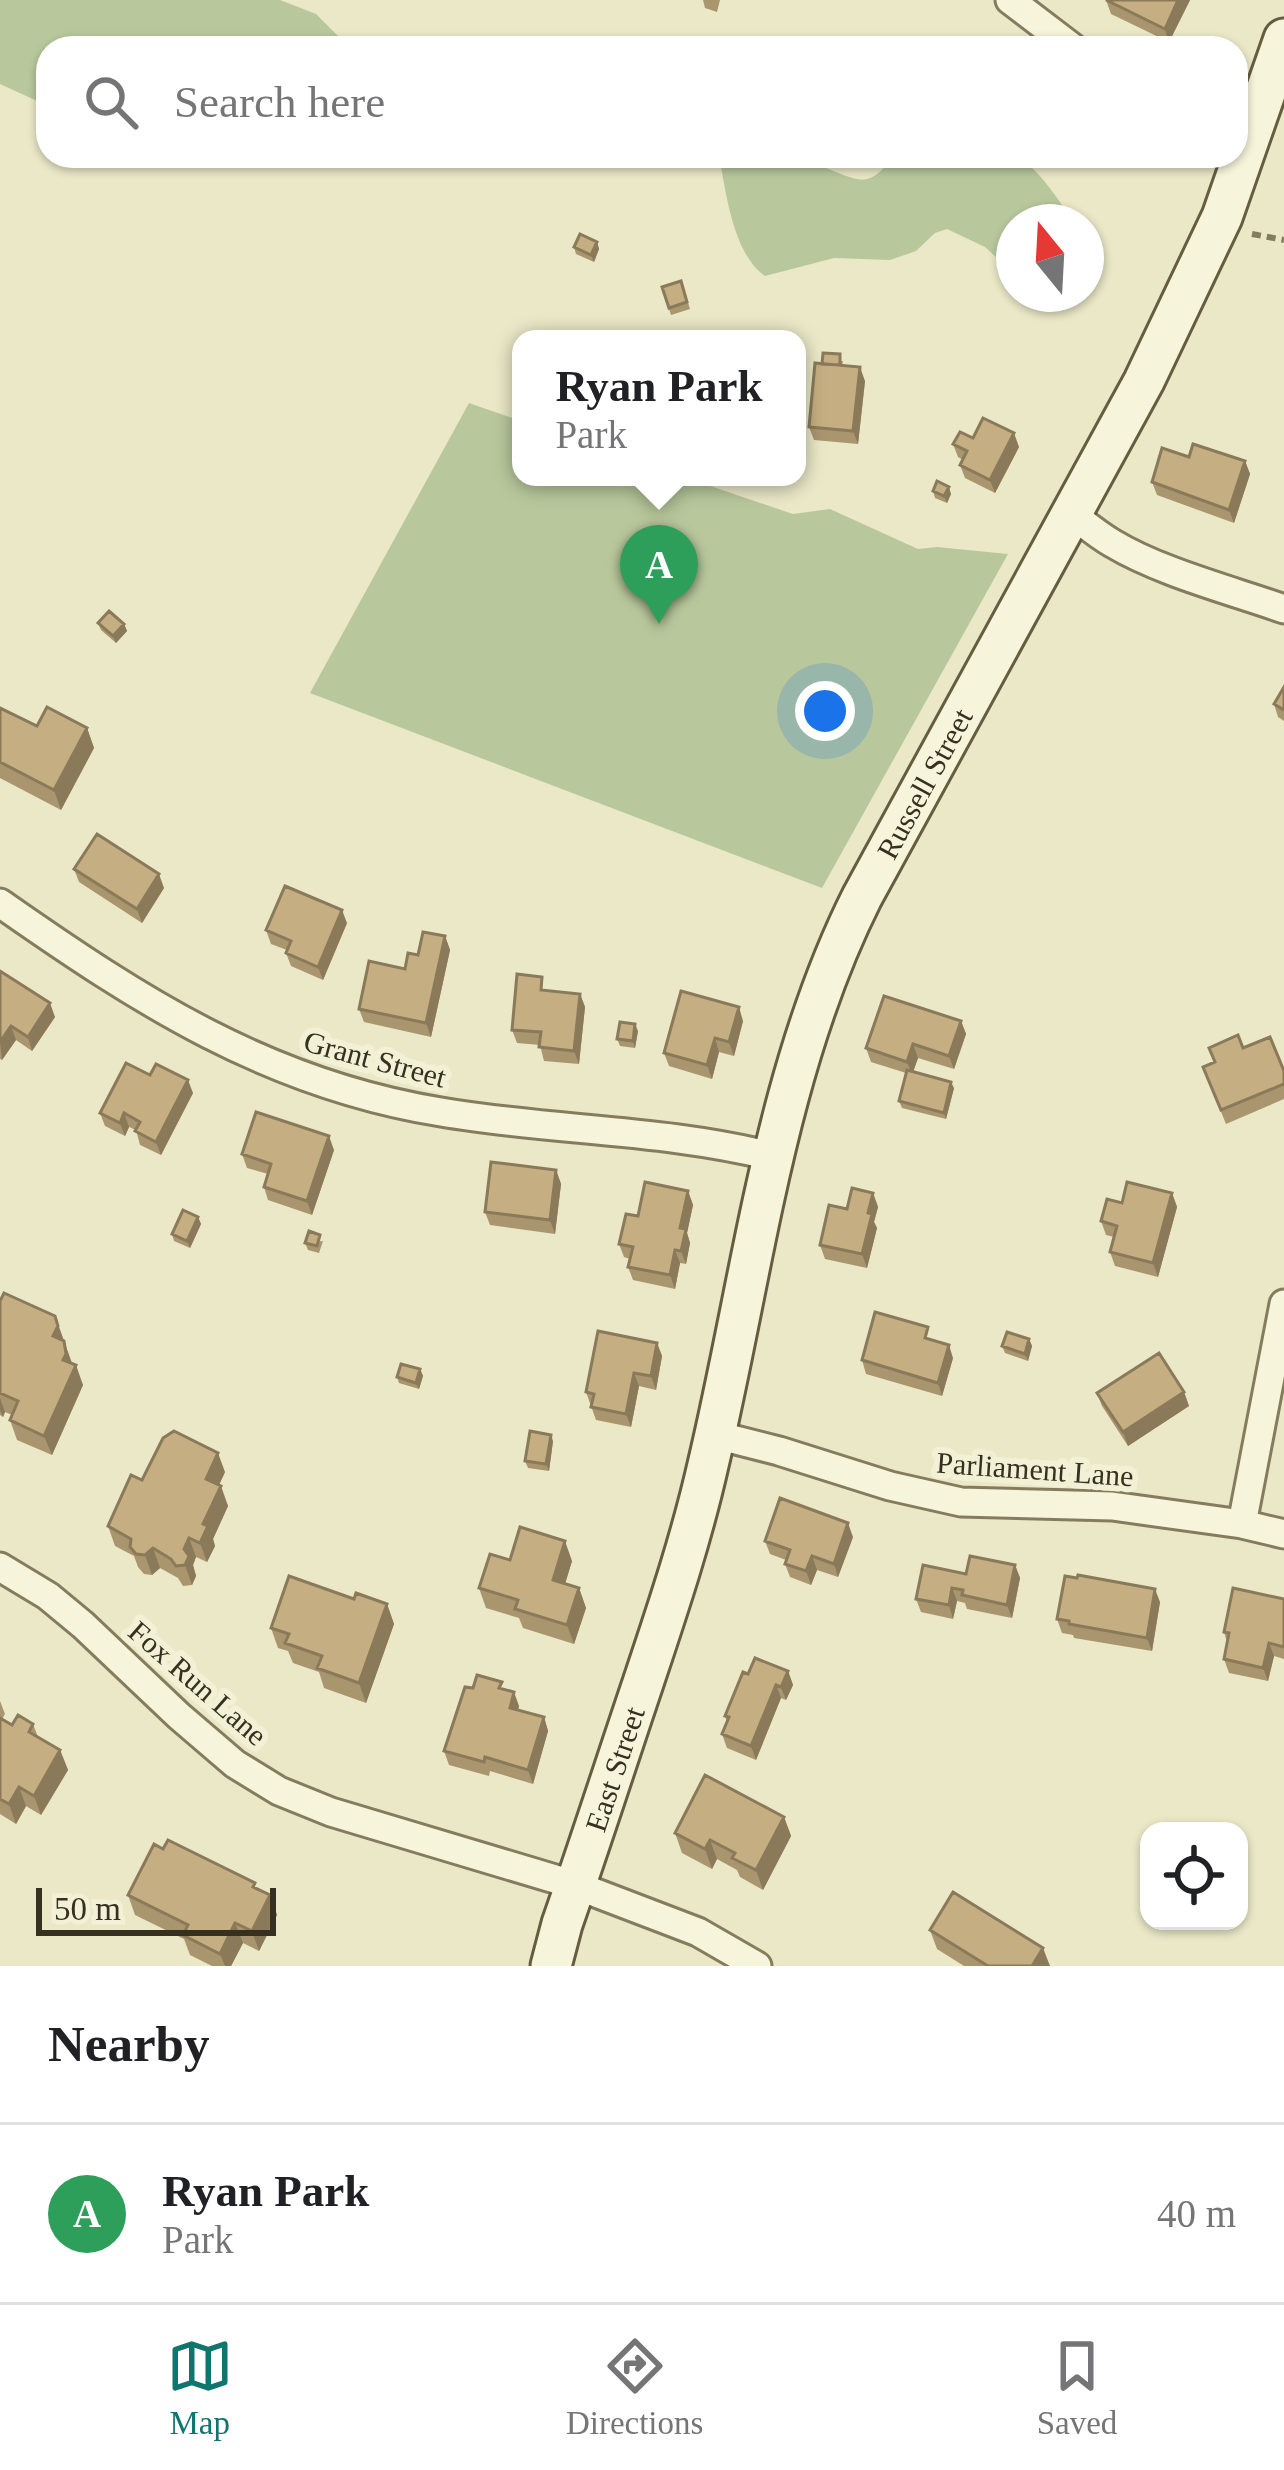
<!DOCTYPE html>
<style>
body{margin:0;font-family:Georgia,serif;background:#f2f2f2;color:#202124}
.controls{position:absolute;right:36px;bottom:36px;display:grid;overflow:hidden;border-radius:24px;box-shadow:0 3px 9px #0004}
.controls button{width:108px;height:108px;display:grid;place-items:center;padding:0;border:0;border-bottom:3px solid #e0e0e0;background:#fff;color:#202124;font:60px sans-serif}
.compass{position:absolute;left:996px;top:204px;width:108px;height:108px;border-radius:50%;background:#fff;box-shadow:0 3px 9px #0004;rotate:342deg}
.scale{position:absolute;left:36px;bottom:30px;width:240px;box-sizing:border-box;padding-left:12px;border:6px solid #363021;border-top:0;font-size:33px;line-height:42px;white-space:nowrap;color:#363021;-webkit-text-stroke:9px #f2f1d6;paint-order:stroke}
.you{position:absolute;left:825px;top:711px;width:42px;height:42px;margin:-30px;border:9px solid #fff;border-radius:50%;background:#1a73e8;box-shadow:0 0 0 18px #1a73e833}
.badge{display:grid;place-items:center;width:78px;height:78px;border-radius:50%;background:#0f766e;color:#fff;font-size:39px;font-weight:700}
.pin{position:absolute;translate:-50% -99px;filter:drop-shadow(0 3px 6px #0008)}
.pin::after{content:'';position:absolute;top:63px;width:42px;height:36px;background:inherit;clip-path:polygon(0 0,100% 0,50% 100%)}
.popup{position:absolute;left:512px;top:330px;width:294px;height:156px;box-sizing:border-box;display:grid;place-content:center;border-radius:24px;background:#fff;filter:drop-shadow(0 3px 9px #0005);font-size:39px;white-space:nowrap;color:#757577}
.popup b{font-size:45px;color:#202124}
.popup::after{content:'';position:absolute;left:50%;top:100%;margin-left:-24px;border:24px solid transparent;border-top-color:#fff}
.list{margin:0;padding:0;list-style:none}
h2{display:flex;justify-content:space-between;align-items:center;height:156px;margin:0;padding:0 48px;font-size:51px}
h2 small{font-size:39px;font-weight:400;color:#757577}
.list li{display:grid;grid-template-columns:78px 1fr auto;gap:36px;align-items:center;box-sizing:border-box;height:180px;padding:0 48px;border-top:3px solid #e0e0e0}
.list b{display:block;font-size:45px;white-space:nowrap}
.list p{margin:0;font-size:39px;white-space:nowrap;color:#757577}
.list em{font-size:39px;font-style:normal;color:#757577}
.icon{flex:none;width:66px;height:66px;fill:none;stroke:currentColor;stroke-width:2;stroke-linecap:round;stroke-linejoin:round}
.map{position:relative;flex:none;width:1284px;height:1966px;overflow:hidden}
.search{position:absolute;background:#fff;box-shadow:0 3px 9px #0004;left:36px;right:36px;top:36px;height:132px;display:flex;align-items:center;gap:30px;box-sizing:border-box;padding:0 42px;border-radius:36px;color:#757577;font-size:45px}
.sheet{height:336px;background:#fff}
nav{display:flex;justify-content:space-around;align-items:center;box-sizing:border-box;height:168px;border-top:3px solid #e0e0e0;background:#fff;font-size:33px;color:#757577}
nav a{display:grid;justify-items:center;gap:6px}
nav .on{color:#0f766e}
.map>svg:first-child{display:block}
</style>
<div class="map">
<svg width="1284" height="1966" viewBox="0 0 1284 1966">
<rect width="100%" height="100%" fill="#eae8c7"/>
<!-- green -->
<path fill="#b8c89c" d="M0 0H280L316 14 350 48H48V106L0 84Z
M719 156H811C819 165 825 168 836 172 867 185 873 182 894 156 915 156 1005 152 1017 157 1038 167 1061 203 1073 222H1014V274L985 247 947 229 935 233 916 251 890 260 834 258 765 276C733 254 726 192 719 156Z
M469 403 521 421V477H684L793 514 830 509 918 549 937 547 1008 554 822 888 310 693Z"/>
<g fill="none" stroke-linecap="round" stroke-linejoin="round">
<!-- street casing -->
<g stroke="#857c5e" stroke-width="33">
<path id="street" d="M1010 0 1073 48
M1072 514C1085 524 1098 535 1112 543 1160 572 1230 590 1284 609
M0 903C140 1001 268 1084 441 1112 551 1131 666 1129 775 1157
M716 1435 779 1451 890 1486 961 1502 1112 1506 1242 1524 1284 1534
M1242 1524 1284 1304
M0 1567 48 1596 83 1625 179 1716 235 1764 279 1791 331 1812 575 1885 698 1932 757 1966"/>
</g>
<!-- secondary casing -->
<g stroke="#665d41" stroke-width="45">
<g id="secondary">
<path id="s1" d="M551 1966 562 1924C590 1844 616 1763 643 1683 667 1611 691 1540 708 1465 753 1276 774 1072 862 897L1144 381 1222 217 1284 39"/>
</g>
</g>
<!-- path -->
<path stroke="#857c5e" stroke-width="6" stroke-dasharray="9 6" stroke-linecap="butt" d="M1252 234 1284 240"/>
<!-- street -->
<use href="#street" stroke="#f6f4da" stroke-width="27"/>
<!-- secondary -->
<use href="#secondary" stroke="#f6f4da" stroke-width="39"/>
</g>
<!-- wall -->
<path fill="#a9966f" d="M703 0H720L717 12 705 8Z
M1106 0H1190L1169 42 1111 14Z
M597 242 599 249 594 262 576 254 574 247Z
M681 281 690 309 671 315 662 287Z
M843 361 842 366 865 381 858 444 814 440 809 427 822 364Z
M973 438 1019 447 995 493 965 478 960 465 963 460 958 457 953 444Z
M1189 457 1245 461 1250 474 1234 523 1157 495 1152 482Z
M933 491 951 494 947 503 935 498Z
M98 623 124 624 127 631 116 643 101 630Z
M1284 687V721L1278 717 1274 704Z
M0 708 37 726 87 728 94 748 61 810 0 778Z
M74 869 164 888 142 923 79 882Z
M347 923 323 980 291 966 286 953 287 950 271 944 266 930Z
M445 936 450 950 431 1037 364 1022 359 1009 418 955Z
M0 971 55 1017 32 1051 16 1040 2 1060 0 1059Z
M547 991 580 994 585 1007 579 1064 544 1061 540 1045 517 1043 512 1030Z
M743 1021 734 1056 719 1052 712 1079 669 1066 664 1053Z
M961 1021 966 1034 954 1069 918 1058 913 1072 954 1088 946 1119 902 1108 899 1101 906 1073 871 1062 866 1048Z
M638 1031 635 1048 620 1046 617 1039Z
M1203 1067 1284 1071V1099L1226 1124Z
M150 1075 193 1093 161 1155 140 1145 136 1130 129 1127 125 1136 105 1126 100 1113Z
M334 1150 312 1215 268 1200 264 1187 268 1174 247 1168 242 1154Z
M556 1170 561 1184 555 1234 490 1225 485 1212Z
M688 1191 693 1205 687 1233 690 1243 686 1264 680 1263 675 1289 633 1280 628 1267 630 1259 624 1257 619 1244 638 1216Z
M873 1193 878 1207 874 1222 877 1228 867 1268 825 1259 820 1245 847 1209Z
M1172 1193 1177 1207 1158 1277 1115 1266 1110 1252 1114 1237 1106 1235 1101 1221 1122 1203Z
M198 1217 201 1224 190 1248 174 1241 172 1234Z
M323 1241 319 1253 308 1250 305 1243Z
M0 1301 55 1316 72 1363 83 1385 52 1455 17 1440 10 1420 12 1415 5 1412 3 1417 0 1415Z
M1029 1339 1032 1346 1028 1361 1005 1353 1002 1346Z
M657 1343 662 1356 656 1390 639 1386 631 1427 596 1420 586 1392Z
M953 1358 942 1396 866 1374 862 1360Z
M420 1369 423 1376 419 1389 399 1383 397 1377Z
M1184 1392 1189 1406 1128 1446 1102 1406 1097 1393Z
M553 1441 549 1471 528 1468 525 1461Z
M225 1472 219 1485 228 1506 213 1539 215 1546 207 1562 196 1557 193 1565 196 1576 192 1585 183 1586 178 1578 160 1568 152 1575 144 1574 138 1567 134 1556 115 1546 108 1526 142 1480Z
M853 1537 838 1577 817 1570 811 1585 790 1577 785 1564 786 1560 770 1554 765 1541Z
M510 1560 572 1561 565 1584 579 1588 586 1608 574 1644 523 1628 519 1618 486 1608 479 1588Z
M1015 1565 1020 1578 1012 1618 967 1609 965 1603 957 1601 953 1619 921 1612 916 1599 966 1574Z
M354 1599 387 1604 394 1624 366 1703 324 1688 319 1672 293 1663 288 1651 278 1648 271 1628Z
M1284 1599V1659L1274 1656 1268 1681 1229 1673 1224 1659 1227 1642 1224 1632Z
M1160 1602 1152 1651 1074 1638 1073 1635 1062 1633 1057 1619Z
M788 1671 793 1685 786 1700 781 1698 756 1760 727 1748 722 1734 727 1722 725 1716 748 1674Z
M504 1690 519 1706 518 1710 544 1717 548 1731 533 1784 490 1771 489 1776 449 1765 444 1751Z
M0 1701 5 1714 2 1719 12 1725 33 1724 38 1737 60 1750 68 1770 41 1815 26 1806 16 1824 0 1814Z
M784 1817 791 1836 763 1890 740 1877 737 1870 717 1859 712 1869 682 1853 675 1833Z
M257 1889 270 1895 277 1915 259 1951 243 1943 231 1966H212L190 1955 184 1939 135 1915 128 1895Z
M930 1930 1050 1966H964L937 1949Z"/>
<!-- shaded-wall -->
<path fill="#8a7a5a" d="M1178 0H1190L1169 42 1165 29Z
M597 242 599 249 594 262 591 255Z
M860 367 865 381 858 444 853 431Z
M1014 433 1019 447 995 493 990 480Z
M1245 461 1250 474 1234 523 1229 510Z
M949 487 951 494 947 503 944 496Z
M124 624 127 631 116 643 113 636Z
M87 728 94 748 61 810 54 790Z
M159 874 164 888 142 923 137 909Z
M342 910 347 923 323 980 318 967Z
M445 936 450 950 431 1037 426 1023Z
M580 994 585 1007 579 1064 574 1051Z
M50 1003 55 1017 32 1051 28 1037Z
M739 1007 743 1021 734 1056 729 1042Z
M961 1021 966 1034 954 1069 949 1056Z
M635 1024 638 1031 635 1048 633 1041Z
M11 1026 16 1040 2 1060 0 1042Z
M715 1038 719 1052 712 1079 707 1065Z
M913 1044 918 1058 912 1075 907 1062Z
M188 1080 193 1093 161 1155 156 1142Z
M951 1082 954 1088 946 1119 944 1113Z
M124 1113 129 1127 125 1136 120 1123Z
M329 1136 334 1150 312 1215 307 1201Z
M556 1170 561 1184 555 1234 550 1220Z
M688 1191 693 1205 687 1233 690 1243 686 1264 681 1251 680 1228Z
M873 1193 878 1207 874 1222 877 1228 867 1268 862 1254Z
M1172 1193 1177 1207 1158 1277 1153 1263Z
M198 1217 201 1224 190 1248 187 1241Z
M675 1250 680 1263 675 1289 670 1275Z
M55 1316 71 1361 73 1372 76 1365 83 1385 52 1455 44 1436Z
M1029 1339 1032 1346 1028 1361 1025 1354Z
M657 1343 662 1356 656 1390 651 1376Z
M949 1345 953 1358 942 1396 938 1383Z
M420 1369 423 1376 419 1389 416 1383Z
M634 1373 639 1386 631 1427 626 1414Z
M1184 1392 1189 1406 1128 1446 1123 1432Z
M0 1398 5 1412 3 1417 0 1410Z
M551 1435 553 1441 549 1471 546 1464Z
M218 1453 225 1472 213 1498 206 1479Z
M221 1486 228 1506 213 1539 215 1546 207 1562 200 1543 203 1524Z
M848 1523 853 1537 838 1577 834 1564Z
M189 1538 196 1557 193 1565 196 1576 192 1585 185 1565 184 1549Z
M565 1541 572 1561 560 1600 553 1580Z
M153 1548 160 1568 152 1575 145 1555Z
M812 1556 817 1570 811 1585 806 1571Z
M1015 1565 1020 1578 1012 1618 1007 1605Z
M579 1588 586 1608 574 1644 567 1625Z
M952 1588 957 1601 953 1619 949 1605Z
M1155 1589 1160 1602 1152 1651 1147 1638Z
M387 1604 394 1624 366 1703 359 1683Z
M1269 1643 1274 1656 1268 1681 1263 1668Z
M788 1671 793 1685 786 1700 781 1687Z
M776 1685 781 1698 756 1760 751 1746Z
M514 1692 519 1706 515 1721 510 1708Z
M544 1717 548 1731 533 1784 528 1770Z
M60 1750 68 1770 41 1815 34 1796Z
M19 1787 26 1806 16 1824 9 1804Z
M784 1817 791 1836 763 1890 756 1870Z
M710 1840 717 1859 712 1869 705 1849Z
M270 1895 277 1915 259 1951 252 1931Z
M235 1923 243 1943 231 1966H225L220 1954Z
M1043 1948 1050 1966H1032Z"/>
<!-- building -->
<path fill="#c5ae81" stroke="#8a7a5a" stroke-width="3" d="M1106 0H1178L1165 29Z
M580 234 597 242 591 255 574 247Z
M681 281 687 302 669 308 662 287Z
M823 353 840 354V365L822 364Z
M815 363 860 367 853 431 809 427Z
M983 418 1014 433 990 480 960 465 967 451 953 444 960 432 973 438Z
M1193 444 1245 461 1229 510 1152 482 1162 448 1189 457Z
M937 481 949 487 944 496 933 491Z
M109 611 124 624 113 636 98 623Z
M1284 687V710L1274 704Z
M47 707 87 728 54 790 0 762V708L37 726Z
M97 834 159 874 137 909 74 869Z
M285 886 342 910 318 967 286 953 291 941 266 930Z
M423 932 445 936 426 1023 359 1009 369 961 405 969 408 953 418 955Z
M0 971 50 1003 28 1037 11 1026 0 1042Z
M517 974 542 977 541 990 580 994 574 1051 539 1047 541 1032 512 1030Z
M681 991 739 1007 729 1042 715 1038 707 1065 664 1053Z
M884 996 961 1021 949 1056 913 1044 907 1062 866 1048Z
M620 1022 635 1024 633 1041 617 1039Z
M1238 1035 1243 1048 1270 1037 1284 1071V1084L1221 1110 1203 1067 1215 1062 1209 1048Z
M126 1063 150 1075 156 1064 188 1080 156 1142 135 1131 140 1122 124 1113 120 1123 100 1113Z
M907 1070 951 1082 944 1113 899 1101Z
M256 1112 329 1136 307 1201 264 1187 271 1164 242 1154Z
M491 1162 556 1170 550 1220 485 1212Z
M645 1182 688 1191 680 1228 686 1229 681 1251 675 1250 670 1275 628 1267 633 1247 619 1244 626 1214 638 1216Z
M1127 1182 1172 1193 1153 1263 1110 1252 1117 1226 1101 1221 1107 1199 1122 1203Z
M852 1188 873 1193 868 1213 872 1214 862 1254 820 1245 829 1205 847 1209Z
M183 1210 198 1217 187 1241 172 1234Z
M309 1231 320 1235 317 1246 305 1243Z
M4 1293 55 1316 58 1326 53 1336 64 1341 66 1354 63 1360 76 1365 44 1436 10 1420 18 1401 0 1393V1301Z
M875 1312 928 1327 925 1338 949 1345 938 1383 862 1360Z
M598 1331 657 1343 651 1376 634 1373 626 1414 591 1407 594 1394 586 1392Z
M1007 1332 1029 1339 1025 1354 1002 1346Z
M1159 1353 1184 1392 1123 1432 1097 1393Z
M401 1364 420 1369 416 1383 397 1377Z
M174 1431 218 1453 206 1479 221 1486 203 1524 208 1526 200 1543 189 1538 184 1549 189 1556 185 1565 176 1566 171 1559 153 1548 145 1555 136 1554 130 1547 131 1539 108 1526 131 1475 142 1480 163 1438Z
M530 1431 551 1435 546 1464 525 1461Z
M780 1498 848 1523 834 1564 812 1556 806 1571 785 1564 790 1550 765 1541Z
M520 1527 565 1541 553 1580 579 1588 567 1625 515 1609 518 1600 479 1588 490 1554 510 1560Z
M970 1556 1015 1565 1007 1605 962 1595 963 1590 952 1588 949 1605 916 1599 923 1565 966 1574Z
M1078 1575 1155 1589 1147 1638 1069 1624V1621L1057 1619 1065 1576 1077 1578Z
M289 1576 354 1599 356 1593 387 1604 359 1683 317 1668 322 1656 285 1643 289 1634 271 1628Z
M1233 1588 1284 1599V1647L1269 1643 1263 1668 1224 1659 1229 1633 1224 1632Z
M755 1658 788 1671 781 1687 776 1685 751 1746 722 1734 729 1717 725 1716 743 1672 748 1674Z
M477 1675 502 1682 499 1688 514 1692 510 1708 544 1717 528 1770 485 1757 484 1762 444 1751 465 1687 473 1688Z
M18 1715 33 1724 29 1732 60 1750 34 1796 19 1787 9 1804 0 1799V1718L12 1725Z
M705 1775 784 1817 756 1870 732 1858 735 1853 710 1840 705 1849 675 1833Z
M168 1840 255 1883 253 1887 270 1895 252 1931 235 1923 220 1954 183 1935 188 1925 128 1895 154 1844 163 1849Z
M953 1892 1043 1948 1032 1966H988L930 1930Z"/>
<g text-anchor="middle" dominant-baseline="central" stroke-width="12" stroke-linejoin="round" paint-order="stroke">
<!-- street labels -->
<g font-size="30" fill="#363021" stroke="#f2f1d6">
<text stroke="none"><textPath href="#s1" startOffset="1245">Russell Street</textPath></text>
<text transform="translate(375 1059) rotate(15)">Grant Street</text>
<text transform="translate(1035 1469) rotate(4)">Parliament Lane</text>
<text transform="translate(198 1683) rotate(41)">Fox Run Lane</text>
<text stroke="none"><textPath href="#s1" startOffset="207">East Street</textPath></text>
</g>
</g>
</svg>
<div class="controls">
<button><svg class="icon" aria-label="locate" viewBox="0 0 24 24"><circle cx="12" cy="12" r="6"/><path d="M12 2v4M12 18v4M2 12h4M18 12h4"/></svg></button>
</div>
<svg class="compass" viewBox="-18 -18 36 36"><path d="M0-13l5 13h-10z" fill="#e53935"/><path d="M0 13l5-13h-10z" fill="#757577"/></svg>
<div class="scale">50 m</div>
<div class="you"></div>
<div class="pin badge" style="left:659px;top:624px;background:#2e9e5b">A</div>
<div class="popup"><b>Ryan Park</b>Park</div>
<div class="search"><svg class="icon" aria-label="search" viewBox="0 0 24 24"><circle cx="10" cy="10" r="6"/><path d="M15 15l6 6"/></svg>Search here</div>
</div>
<section class="sheet">
<h2>Nearby<small></small></h2>
<ul class="list">
<li><span class="badge" style="background:#2e9e5b">A</span><div><b>Ryan Park</b><p>Park</p></div><em>40 m</em></li>
</ul>
</section>
<nav>
<a class="on"><svg class="icon" aria-label="map" viewBox="0 0 24 24"><path d="M3 6l6-2 6 2 6-2v14l-6 2-6-2-6 2zM9 4v14M15 6v14"/></svg>Map</a>
<a><svg class="icon" aria-label="directions" viewBox="0 0 24 24"><path d="M12 3l9 9-9 9-9-9zM9 14v-3h6M13 9l2 2-2 2"/></svg>Directions</a>
<a><svg class="icon" aria-label="saved" viewBox="0 0 24 24"><path d="M7 4h10v16l-5-4-5 4z"/></svg>Saved</a>
</nav>
